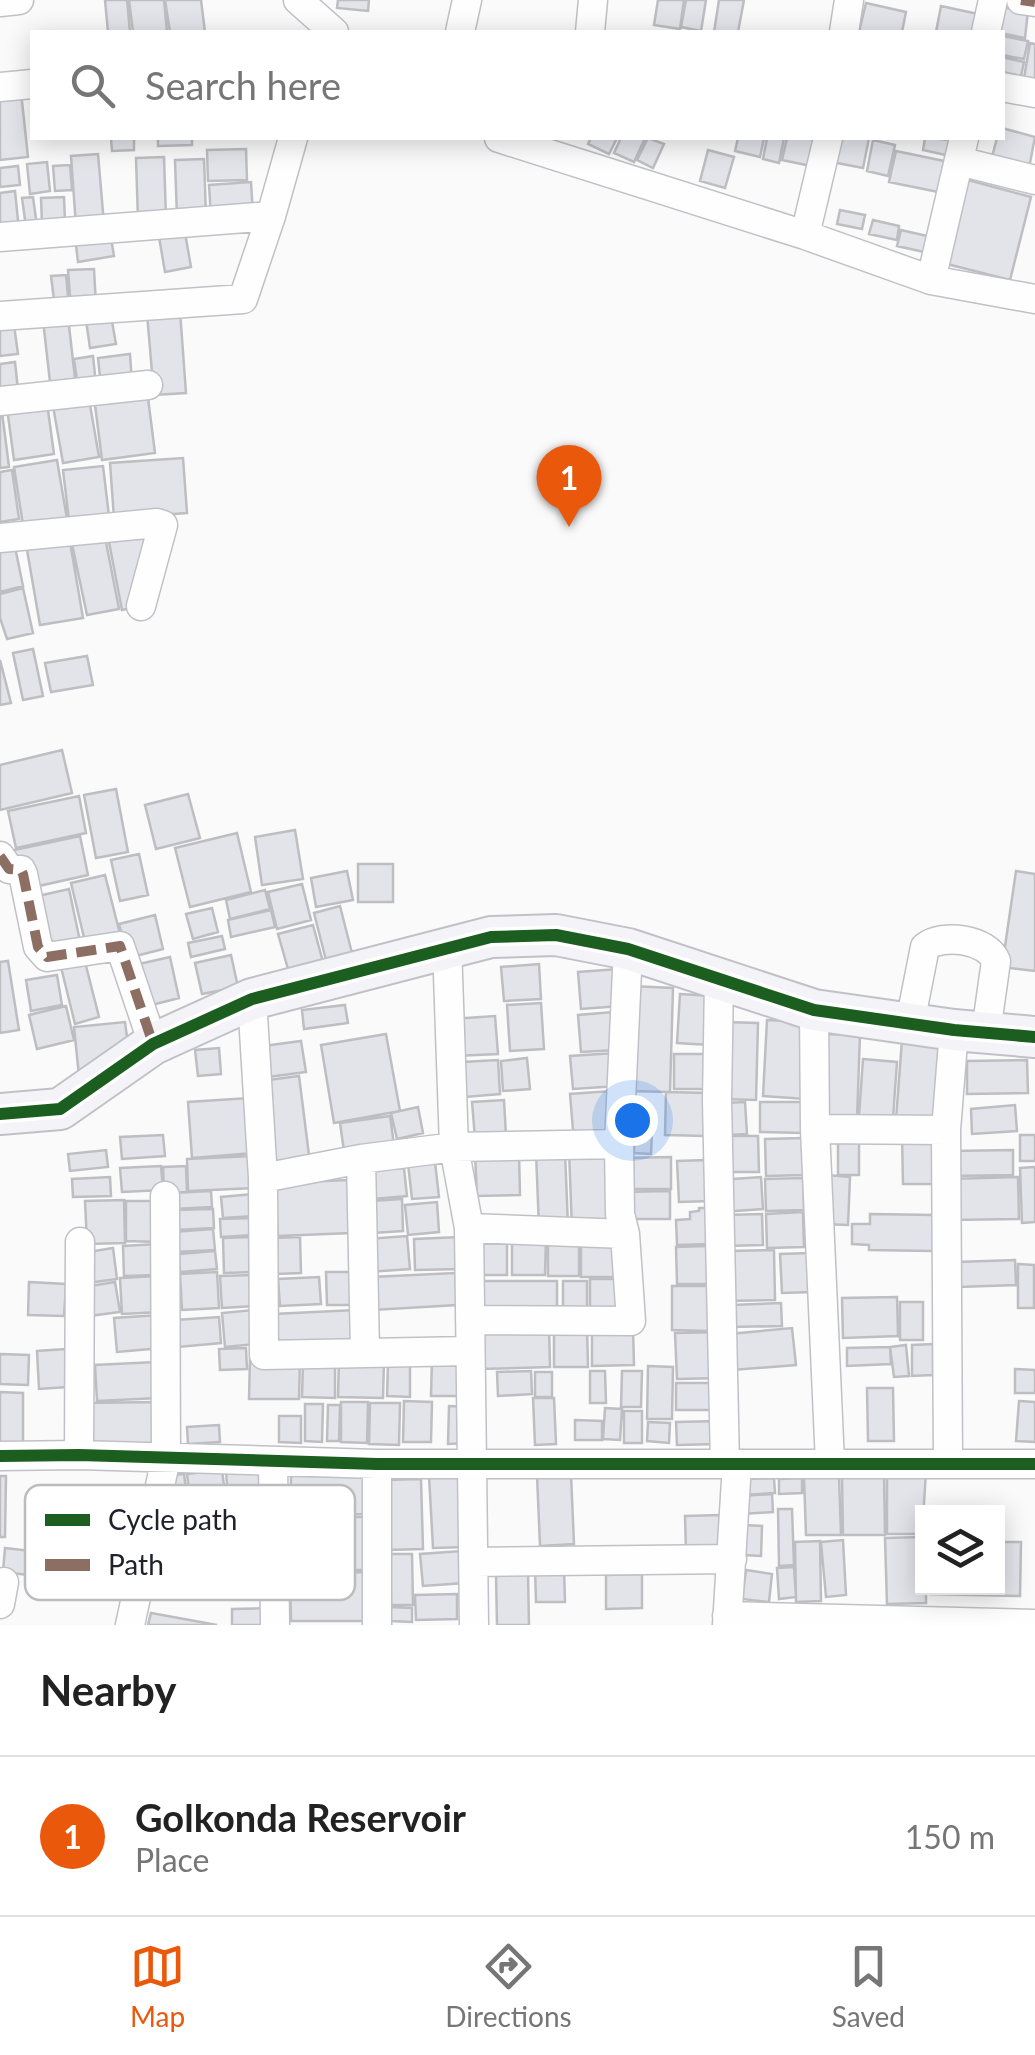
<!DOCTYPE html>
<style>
body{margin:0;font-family:Lato,sans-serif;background:#f6f6f6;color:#222}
.controls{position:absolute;right:30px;bottom:30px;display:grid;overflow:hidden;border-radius:0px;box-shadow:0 5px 25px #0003}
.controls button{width:90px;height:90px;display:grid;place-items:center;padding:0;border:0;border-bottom:2px solid #e0e0e0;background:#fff;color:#222;font:50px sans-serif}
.you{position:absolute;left:632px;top:1120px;width:35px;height:35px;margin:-25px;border:8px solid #fff;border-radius:50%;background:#1a73e8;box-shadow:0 0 0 15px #1a73e833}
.badge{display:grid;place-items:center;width:65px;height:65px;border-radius:50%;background:#ea580c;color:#fff;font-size:32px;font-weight:700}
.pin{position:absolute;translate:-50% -82px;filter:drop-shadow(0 2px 5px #0008)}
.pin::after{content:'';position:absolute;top:52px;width:35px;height:30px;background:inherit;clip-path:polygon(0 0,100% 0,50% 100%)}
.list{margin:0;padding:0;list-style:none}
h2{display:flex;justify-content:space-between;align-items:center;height:130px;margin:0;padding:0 40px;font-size:42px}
h2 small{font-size:32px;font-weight:400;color:#767676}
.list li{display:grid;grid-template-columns:65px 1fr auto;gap:30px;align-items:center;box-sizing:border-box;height:160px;padding:0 40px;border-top:2px solid #e0e0e0}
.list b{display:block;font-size:38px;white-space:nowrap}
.list p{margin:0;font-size:32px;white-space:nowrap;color:#767676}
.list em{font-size:32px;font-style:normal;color:#767676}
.icon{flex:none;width:55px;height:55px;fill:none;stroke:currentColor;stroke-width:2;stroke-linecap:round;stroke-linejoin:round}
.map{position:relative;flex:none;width:1035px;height:1625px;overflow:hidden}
.search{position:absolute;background:#fff;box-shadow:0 5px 25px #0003;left:30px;right:30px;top:30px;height:110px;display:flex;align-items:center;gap:25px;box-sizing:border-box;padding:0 35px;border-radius:0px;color:#767676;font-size:38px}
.sheet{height:290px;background:#fff}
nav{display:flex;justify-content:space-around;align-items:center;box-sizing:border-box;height:140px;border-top:2px solid #e0e0e0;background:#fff;font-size:28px;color:#767676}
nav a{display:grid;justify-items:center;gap:5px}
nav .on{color:#ea580c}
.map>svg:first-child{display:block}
</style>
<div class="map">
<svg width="1035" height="1625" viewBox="0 0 1035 1625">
<rect width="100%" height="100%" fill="#fafafa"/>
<!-- building -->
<path fill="#e3e4ea" stroke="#bebec2" stroke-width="2.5" d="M105 0H127L130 32H108Z
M129 0H164L167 32H133Z
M165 0H201L205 32H170Z
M338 0H369L368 11 337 8Z
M658 0H684L680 29 654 25Z
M686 0H706L701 31 681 27Z
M719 0H744L738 32H714Z
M866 3 906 12 902 32H859Z
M941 6 978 14 974 32H936Z
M998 7 1028 11 1025 38 995 32Z
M1002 36 1028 41 1024 59 1002 55Z
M1030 43 1035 44V80L1024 78Z
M1002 57 1024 62 1021 76 1002 72Z
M21 92 28 157 0 160V94Z
M1002 128 1035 137 1029 168 992 157 997 138H1002Z
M111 138H134V150L112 151Z
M158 138H192V145L158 146Z
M591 138H617L609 154 588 144Z
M621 138H645L634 162 614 153Z
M648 138 664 144 653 168 637 160Z
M738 138H764L760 157 735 151Z
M767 138H784L779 163 763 159Z
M787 138H818L811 166 782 160Z
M838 138H869L863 168 832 162Z
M925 138 953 140 950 156 923 150Z
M873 140 895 145 888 176 867 171Z
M246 149 247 180 208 181 207 150Z
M708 150 734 157 725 188 700 181Z
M896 151 949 162 943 193 889 182Z
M98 154 104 224 76 226 71 156Z
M164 157 166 219 138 220 136 158Z
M204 159 206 216 177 217 175 160Z
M47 162 50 191 30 194 27 164Z
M70 165 72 190 55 191 53 166Z
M18 166 20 185 0 187V168Z
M964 179 1031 197 1010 280 943 263Z
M251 182 253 214 211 217 209 185Z
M15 191 19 230 0 232V193Z
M33 197 37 226 26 227 22 198Z
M64 197 65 223 42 224 41 198Z
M840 210 865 215 862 229 837 224Z
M873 220 899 226 897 240 869 234Z
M184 227 191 267 165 272 158 231Z
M901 230 927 236 924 252 897 246Z
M110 232 114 256 78 262 75 237Z
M94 269 96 305 71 307 68 270Z
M66 275 69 307 55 308 51 276Z
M180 311 186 393 154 395 147 314Z
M111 316 116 344 90 348 86 320Z
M68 317 76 387 51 391 43 320Z
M13 318 18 354 0 356V320Z
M130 354 132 383 101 386 98 358Z
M93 356 96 385 78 387 74 359Z
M15 362 18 390 0 392V364Z
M147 390 155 453 102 460 94 397Z
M89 399 99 457 63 463 53 406Z
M47 403 54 454 14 460 7 408Z
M2 412 9 467 0 468V413Z
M183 458 187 513 114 518 110 463Z
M57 460 67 519 23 525 14 467Z
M103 466 109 516 69 520 63 470Z
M12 470 19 519 0 522V472Z
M158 535 137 607 122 610 109 542Z
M69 536 83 618 40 625 26 544Z
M105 537 119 609 87 615 72 544Z
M14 542 23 586 0 592V545Z
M23 588 33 633 7 639 0 618V594Z
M33 649 43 696 23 700 13 653Z
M87 656 93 685 51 692 45 663Z
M0 660 11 703 0 705Z
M62 750 72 793 0 810V765Z
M116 789 128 852 96 858 84 795Z
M188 794 200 838 156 849 145 805Z
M79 796 86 833 16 848 8 811Z
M295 830 303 879 262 885 255 837Z
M237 833 251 892 190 907 175 848Z
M80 836 88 875 34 887 5 852Z
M139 854 148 895 120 901 111 860Z
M358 864H393V902H358Z
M347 871 353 900 316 907 311 878Z
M1016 871 1035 874V971L1002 967Z
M105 875 122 942 87 950 71 883Z
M302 884 311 920 277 929 268 892Z
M69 889 81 946 50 953 38 896Z
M265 890 270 909 230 919 226 900Z
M340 906 352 953 326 960 314 913Z
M212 908 218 932 193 939 186 914Z
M271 910 275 927 231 937 228 920Z
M155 915 163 949 128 958 119 924Z
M313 925 324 966 290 976 278 934Z
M222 936 225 949 191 957 188 943Z
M83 954 99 1017 75 1024 59 959Z
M231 955 238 987 202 994 195 963Z
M170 957 179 998 148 1006 139 964Z
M8 961 19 1030 0 1033V962Z
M539 964 541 999 504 1001 501 967Z
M618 969 620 1006 581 1009 578 972Z
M57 975 62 1005 31 1011 26 980Z
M630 986 673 988 670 1092 628 1091Z
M680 994 713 996 710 1045 677 1043Z
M541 1003 544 1049 510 1051 507 1005Z
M345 1005 348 1023 304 1029 302 1010Z
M66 1006 74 1040 37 1049 29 1015Z
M613 1012 616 1050 581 1052 578 1015Z
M495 1016 498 1054 455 1056 452 1019Z
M767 1020 810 1022 806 1099 763 1096Z
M125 1022 129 1052 79 1076 74 1027Z
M723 1022 758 1023 756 1100 721 1099Z
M386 1034 400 1111 334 1123 321 1045Z
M823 1034 860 1035 857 1118 821 1117Z
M902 1040 941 1042 935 1122 896 1119Z
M301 1041 306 1072 268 1077 263 1046Z
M219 1048 221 1074 198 1076 195 1050Z
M615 1053 618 1086 573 1089 570 1056Z
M674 1054H708V1089H674Z
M527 1058 530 1089 503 1091 501 1061Z
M863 1059 897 1062 893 1118 859 1116Z
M498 1060 500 1094 465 1097 462 1062Z
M1027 1060 1028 1093 967 1094V1061Z
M299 1076 310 1163 272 1168 261 1081Z
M611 1091 614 1139 574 1142 570 1094Z
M666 1092 707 1093 706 1136 665 1135Z
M249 1098 253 1153 192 1158 188 1102Z
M504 1100 506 1136 475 1138 472 1102Z
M745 1102 747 1134 726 1135 725 1103Z
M760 1102H802L803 1133 760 1132Z
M1015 1105 1017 1131 972 1134 971 1109Z
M418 1107 423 1133 397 1139 391 1113Z
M635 1109 653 1111 651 1154 634 1153Z
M390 1116 394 1145 344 1151 340 1123Z
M902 1134H938V1184H903Z
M163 1135 165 1156 122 1159 120 1137Z
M1020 1135H1035V1161H1020Z
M722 1136H758L759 1172H722Z
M838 1136H859V1175H838Z
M804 1138 805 1175 766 1176 765 1139Z
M611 1148 614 1229 572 1230 569 1149Z
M106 1150 108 1167 70 1171 68 1154Z
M1013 1150V1175L950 1176V1151Z
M565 1152 568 1226 539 1227 536 1153Z
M519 1153 520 1195 477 1196 475 1154Z
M253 1156 255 1188 188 1191 187 1159Z
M671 1157V1189H623V1158Z
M707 1160 710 1201 679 1202 677 1161Z
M435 1162 439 1197 412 1199 408 1164Z
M161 1166 163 1190 122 1192 120 1168Z
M186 1166 187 1192 164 1193 163 1167Z
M1035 1167V1222L1022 1223 1020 1168Z
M404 1168 407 1196 373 1199 371 1170Z
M827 1175 850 1177 848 1225 824 1224Z
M110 1177 111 1196 73 1197 72 1179Z
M761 1177 763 1209 722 1212 719 1180Z
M1018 1177 1019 1219 950 1220 949 1179Z
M803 1178 804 1210 766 1211 765 1179Z
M349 1180 351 1233 278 1236 275 1183Z
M211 1191 212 1207 173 1209V1193Z
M670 1191V1219H623L622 1192Z
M253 1194 255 1216 223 1218 221 1197Z
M402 1199 403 1231 373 1233 371 1201Z
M124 1200 125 1243 87 1244 85 1201Z
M126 1201H159L158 1242 126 1241Z
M437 1202 439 1232 408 1235 405 1205Z
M699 1208H706L708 1244 677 1245 676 1220 690 1219V1212L699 1211Z
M213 1209 214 1228 175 1230 174 1210Z
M803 1212 804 1247 767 1248 766 1214Z
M762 1214 763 1245 725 1246 724 1215Z
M870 1214 933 1215V1251L869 1250V1245L852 1244V1224H870Z
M253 1218 254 1235 221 1237 220 1219Z
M213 1229 215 1250 175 1252 173 1232Z
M472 1235H507V1275H472Z
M407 1236 410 1269 369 1272 367 1239Z
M253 1237 254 1272 224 1273 223 1238Z
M300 1237 301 1273 274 1274V1238Z
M460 1237 462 1269 415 1270 414 1239Z
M512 1237H546L545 1275H512Z
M581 1240H621V1277H581Z
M548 1242H579V1276H548Z
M158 1244 159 1275 124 1276 123 1246Z
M707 1246 708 1284H677L676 1247Z
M113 1248 117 1279 87 1283 82 1253Z
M774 1250 775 1300 729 1301 728 1251Z
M215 1251 217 1269 180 1272 179 1254Z
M811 1253 813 1292 782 1293 780 1254Z
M1015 1260 1016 1285 958 1287 957 1262Z
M1018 1264 1034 1265V1308H1018Z
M217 1272 219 1308 182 1310 180 1274Z
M326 1272H360V1305H327Z
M455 1273 457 1305 373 1310 372 1277Z
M253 1275 255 1306 222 1308 220 1276Z
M158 1276 160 1312 122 1314 120 1278Z
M319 1277 321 1304 280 1306 278 1279Z
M590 1279H625V1313H590Z
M481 1281H557V1314L481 1313Z
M563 1281H587V1312H563Z
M29 1282 66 1284 64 1316 28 1315Z
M115 1282 120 1312 89 1316 84 1287Z
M672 1286H710V1331L672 1330Z
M897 1297 898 1336 843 1338 842 1298Z
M900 1302H923V1340H900Z
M781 1303 782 1326 731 1327V1305Z
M253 1310 256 1344 225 1347 222 1313Z
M355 1310 357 1348 277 1352 274 1314Z
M159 1315 162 1348 117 1352 114 1318Z
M219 1317 221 1343 178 1347 176 1320Z
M554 1326H587L588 1367H554Z
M549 1327 550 1367 479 1369 478 1328Z
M792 1328 796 1365 732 1370 729 1334Z
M633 1329 634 1365 592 1366V1330Z
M721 1332 723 1378 677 1379 675 1333Z
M933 1344V1375L912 1376V1345Z
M906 1345 909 1376 894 1377 890 1347Z
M890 1347 891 1364 847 1366V1348Z
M246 1348 247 1369 220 1370 219 1349Z
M65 1349 67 1387 39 1389 37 1351Z
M0 1354 29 1355 28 1385 0 1384Z
M250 1358 300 1359 299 1399H249Z
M339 1359 384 1360 383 1398 338 1397Z
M432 1360H461L460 1396H431Z
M156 1362 158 1398 97 1401 95 1365Z
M303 1363H335V1398L302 1397Z
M388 1364 410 1365V1397L387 1396Z
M648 1366 673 1367 672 1419H647Z
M1015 1369 1035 1370V1393H1015Z
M531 1371 532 1394 498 1396 497 1372Z
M590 1371H605L606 1403H590Z
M622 1371H642L641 1407H621Z
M535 1372H552V1397H535Z
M676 1383H722V1410H676Z
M867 1388H893L894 1441H868Z
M0 1392 23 1393V1446H0Z
M533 1398H554L556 1444 535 1445Z
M404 1401 432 1402 431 1442H403Z
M1019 1401 1035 1402V1442L1016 1441Z
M159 1402V1447L84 1448 83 1403Z
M341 1402H368L367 1443 341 1442Z
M370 1403H400L399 1445 369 1444Z
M305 1404H323L322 1442 305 1441Z
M328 1405H340L339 1441H327Z
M449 1406 468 1407 467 1443 448 1444Z
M605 1408 622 1409 620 1440 603 1439Z
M624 1411H642V1443H624Z
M279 1416H301V1443L279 1442Z
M575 1420 602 1421V1440H575Z
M718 1421V1444L677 1445 676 1422Z
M648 1422 670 1423 669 1443 647 1441Z
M219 1425 220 1442 188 1444 187 1427Z
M222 1470 231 1541 196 1545 187 1474Z
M267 1470 272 1527 231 1531 226 1472Z
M887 1472H926L922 1534H887Z
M184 1474 191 1528 170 1531 163 1476Z
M463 1474 466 1547 433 1548 429 1476Z
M571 1474 574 1544 540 1546 537 1475Z
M884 1475 885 1535H843L842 1476Z
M0 1476H6L5 1537H0Z
M291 1476H364V1514L291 1515Z
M839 1476 841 1535H806L804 1477Z
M774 1478 775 1493 744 1495 743 1479Z
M802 1478V1493L779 1494V1479Z
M421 1479 423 1549 387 1550 385 1480Z
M772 1494 773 1512 742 1514 740 1496Z
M778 1509H792L794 1565 779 1566Z
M721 1515 722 1552 686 1553 685 1516Z
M290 1517H365V1570H290Z
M744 1525 762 1526 761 1556 743 1555Z
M922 1537V1588H926V1603L887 1604 885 1538Z
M843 1540 846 1595 826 1597 821 1542Z
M820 1541 821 1601 796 1602 795 1542Z
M998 1542H1021L1020 1596 930 1594V1588H998Z
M5 1548 40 1552 37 1576 3 1572Z
M462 1551 464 1583 423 1586 420 1554Z
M390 1554H412L413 1605H391Z
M794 1567 796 1597 779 1599 777 1568Z
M535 1568H564L565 1602H536Z
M746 1570 772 1574 769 1602 742 1599Z
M367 1572 368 1621H291L290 1573Z
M496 1574H528L529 1625H497Z
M642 1574V1608L606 1609V1575Z
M457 1594V1619L416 1620 415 1595Z
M390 1607 412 1608V1622L390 1621Z
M273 1608V1625H232V1609Z
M151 1613 217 1625H148Z"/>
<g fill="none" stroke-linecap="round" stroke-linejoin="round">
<!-- street casing -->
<g stroke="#c0c1c6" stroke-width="31">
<path id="street" d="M298 0 334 32
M1021 0 1035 2
M0 2 19 0
M460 32 467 0
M590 32 593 0
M844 32 849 0
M986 32 993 0
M0 87 32 84
M1002 87 1035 93
M499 138 805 235 931 280 1035 299
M959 161 1035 180
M805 235 828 138
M0 237 271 216
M931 280 964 138
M0 316 243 299 271 216 293 138
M0 401 148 385
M0 538 157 523 163 525 141 606
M0 856 9 869 21 870 23 874 38 947 47 957 120 946 153 1044
M447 946 454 1147 469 1228 474 1625
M719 981 717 1101 725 1464
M252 999 263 1178 264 1355 469 1351
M814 1010 815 1129 830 1463
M910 1023 925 947C943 933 987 939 996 961L986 1032
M815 1129 946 1130
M361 1159 365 1351
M263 1178 361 1159 454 1147 619 1144
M469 1228 625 1234
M470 1320 631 1321 625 1234 620 1214 619 1144 628 949
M79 1455 80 1242
M0 1456 79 1455 377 1464H1035
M273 1461 275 1625
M948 1462 946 1130 954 1030
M474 1562 732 1559
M0 1604 4 1582
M727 1616 1035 1624
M130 1625 166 1458 165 1196
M377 1625V1464
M727 1625 737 1464"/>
</g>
<!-- secondary casing -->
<g stroke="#c0c1c6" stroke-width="44">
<path id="secondary" d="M0 1114 60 1109 153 1044 252 999 491 937 556 935 628 949 814 1010 954 1030 1035 1037"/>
</g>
<!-- street -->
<use href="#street" stroke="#fefefe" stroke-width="28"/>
<!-- secondary -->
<use href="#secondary" stroke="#f4f4f8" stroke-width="40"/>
<!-- quiet -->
<path stroke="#8d6e63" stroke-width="10" stroke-dasharray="20 10" stroke-linecap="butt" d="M1021 0 1035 2
M0 856 9 869 21 870 23 874 38 947 47 957 120 946 153 1044"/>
<!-- cycleway casing -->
<g stroke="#fff" stroke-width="19">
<path id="cycleway" d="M0 1114 60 1109 153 1044 252 999 491 937 556 935 628 949 814 1010 954 1030 1035 1037
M0 1456 79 1455 377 1464H1035"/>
</g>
<!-- cycleway -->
<use href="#cycleway" stroke="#1b5e20" stroke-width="12"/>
</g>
<!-- legend -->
<rect x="25" y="1485" width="330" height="115" rx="15" fill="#fff" stroke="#bcbcbf" stroke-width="2.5"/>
<rect x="45" y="1514" width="45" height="12" fill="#1b5e20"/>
<rect x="45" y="1559" width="45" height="12" fill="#8d6e63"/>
<g font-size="28" fill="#20212b">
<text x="108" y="1530">Cycle path</text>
<text x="108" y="1575">Path</text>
</g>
</svg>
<div class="controls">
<button><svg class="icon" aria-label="layers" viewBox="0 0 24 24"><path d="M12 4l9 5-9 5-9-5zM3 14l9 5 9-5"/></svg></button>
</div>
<div class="you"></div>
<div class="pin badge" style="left:569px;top:527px">1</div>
<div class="search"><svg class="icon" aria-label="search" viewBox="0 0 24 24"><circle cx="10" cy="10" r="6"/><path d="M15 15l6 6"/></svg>Search here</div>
</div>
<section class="sheet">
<h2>Nearby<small></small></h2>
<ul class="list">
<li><span class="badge">1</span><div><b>Golkonda Reservoir</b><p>Place</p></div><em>150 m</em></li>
</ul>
</section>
<nav>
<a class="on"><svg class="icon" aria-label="map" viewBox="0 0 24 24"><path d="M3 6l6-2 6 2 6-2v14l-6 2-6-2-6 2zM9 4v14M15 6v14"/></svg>Map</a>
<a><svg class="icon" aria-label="directions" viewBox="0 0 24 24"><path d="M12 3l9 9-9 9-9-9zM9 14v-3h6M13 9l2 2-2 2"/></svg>Directions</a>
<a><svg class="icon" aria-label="saved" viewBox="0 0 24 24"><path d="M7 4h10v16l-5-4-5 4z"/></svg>Saved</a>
</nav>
